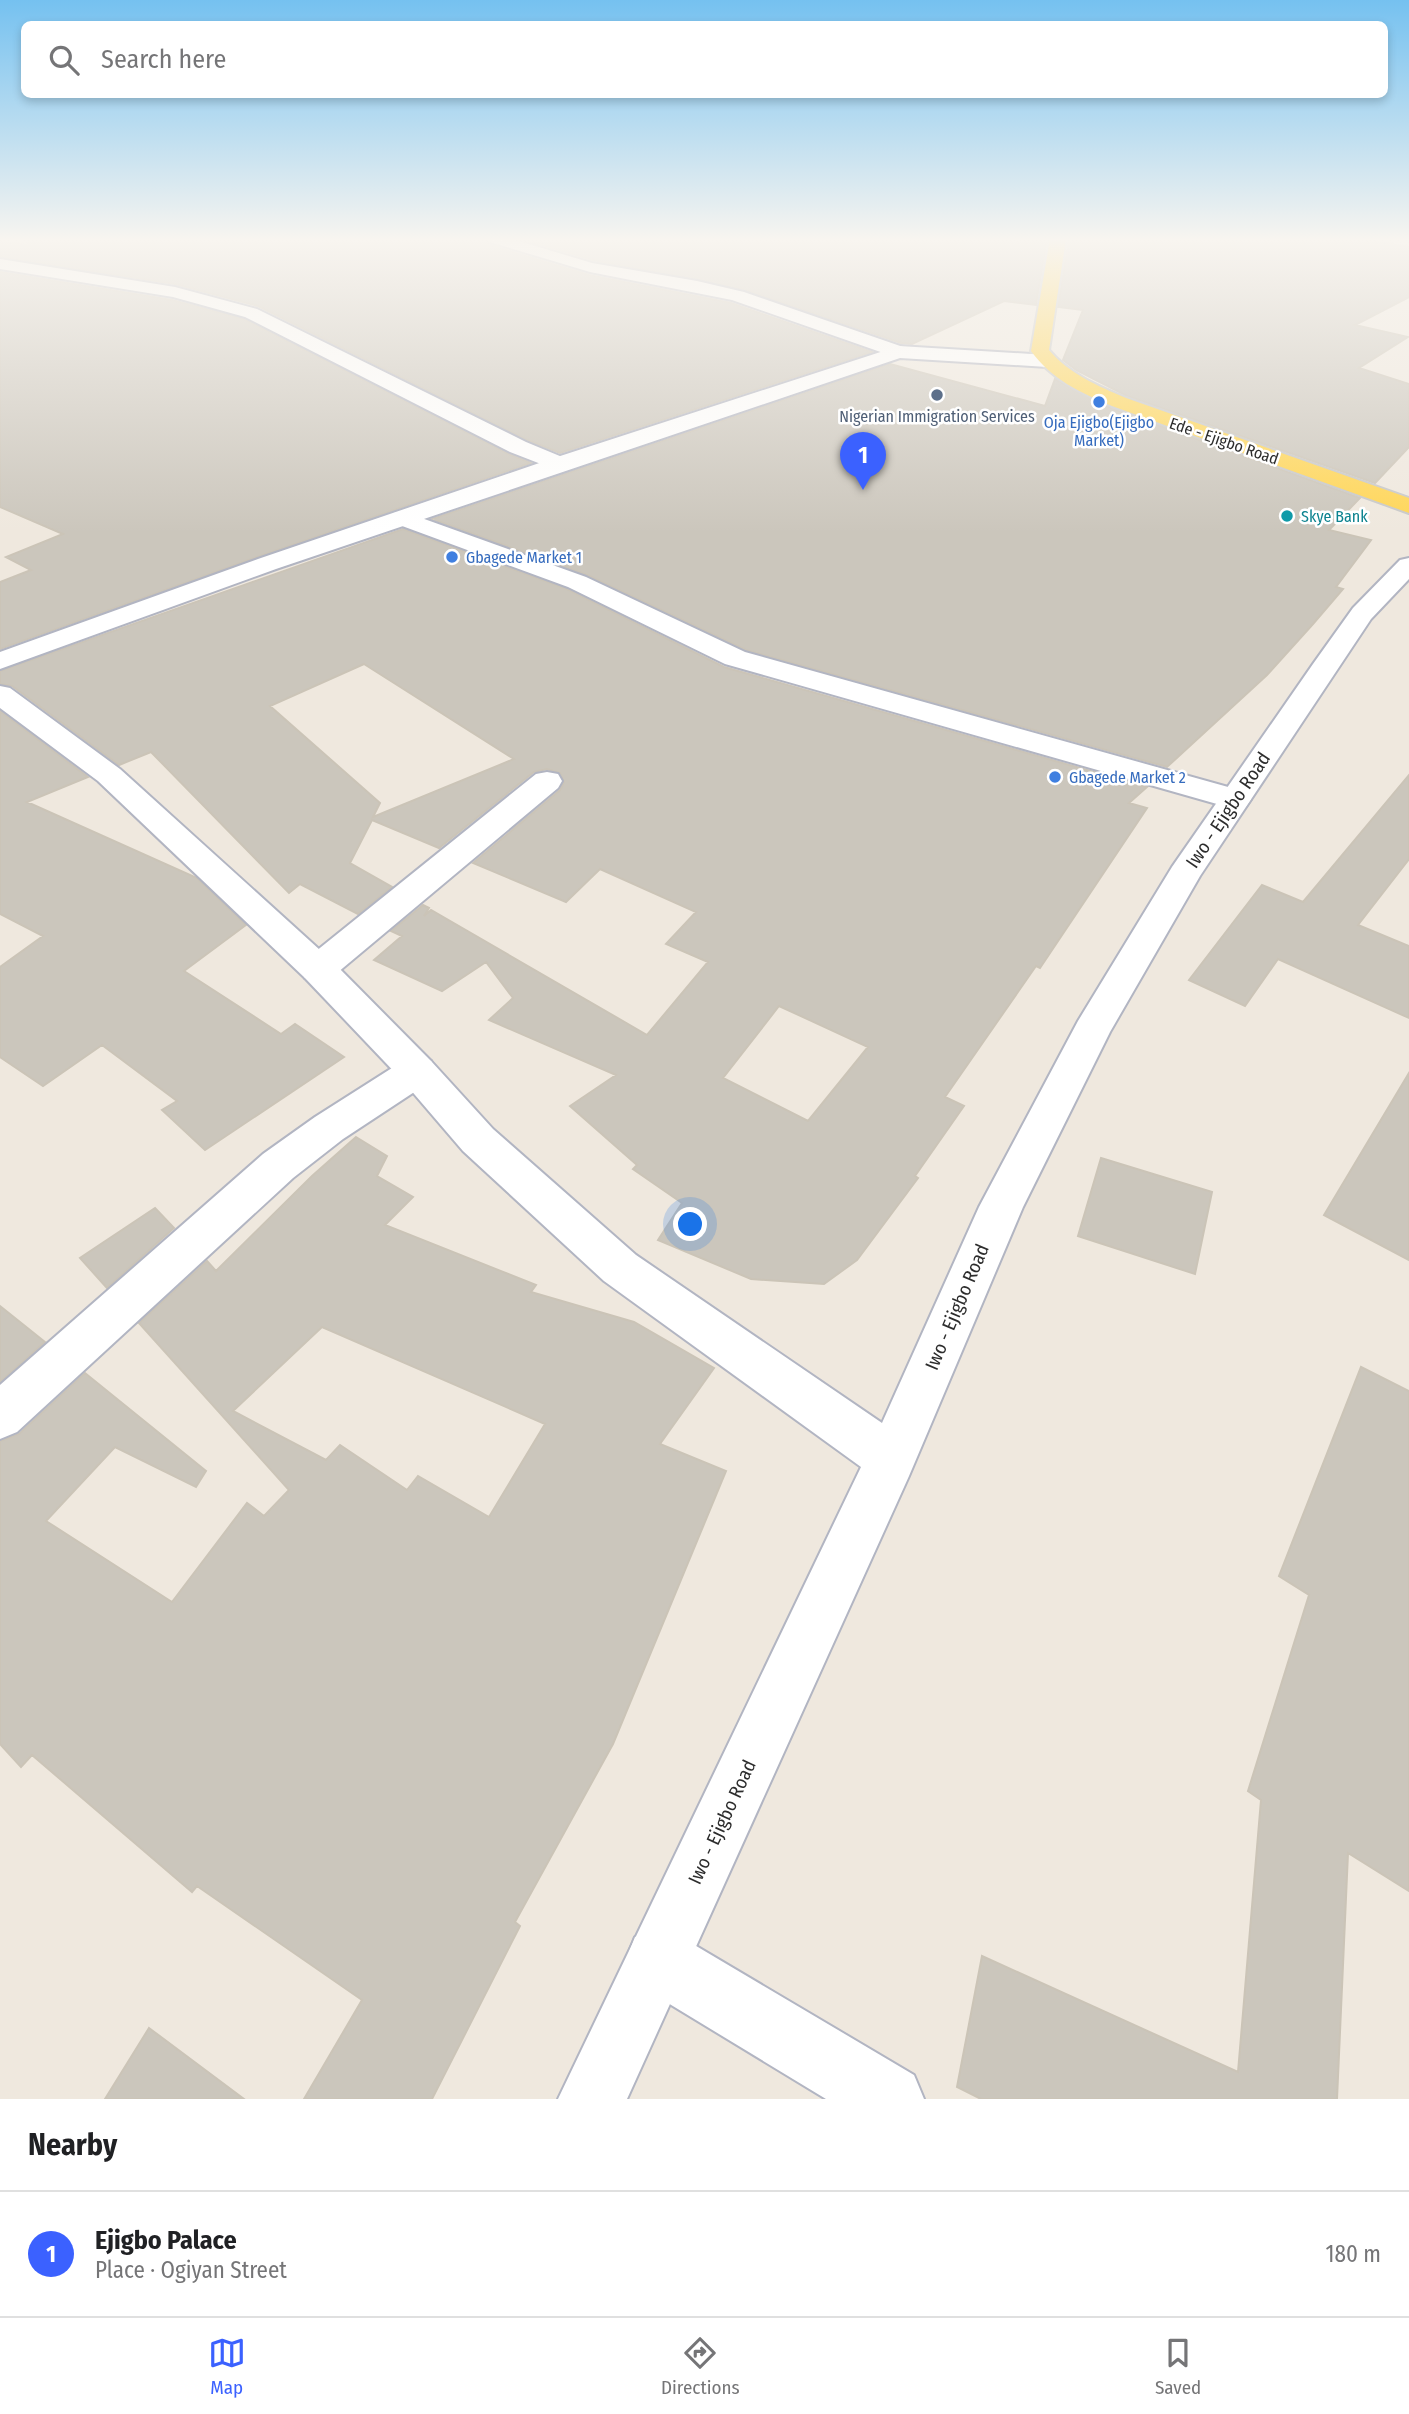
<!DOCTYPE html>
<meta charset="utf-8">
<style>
body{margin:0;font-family:"Fira Sans Condensed",sans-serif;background:#f6f6f6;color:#202124}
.you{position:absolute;left:691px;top:1225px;width:24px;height:24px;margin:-18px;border:5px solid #fff;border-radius:50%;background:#1a73e8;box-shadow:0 0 0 10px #1a73e833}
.badge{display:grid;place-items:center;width:46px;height:46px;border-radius:50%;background:#3b61ff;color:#fff;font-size:23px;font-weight:700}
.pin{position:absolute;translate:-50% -58px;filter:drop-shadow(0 2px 4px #0008)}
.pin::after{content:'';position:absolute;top:37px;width:24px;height:21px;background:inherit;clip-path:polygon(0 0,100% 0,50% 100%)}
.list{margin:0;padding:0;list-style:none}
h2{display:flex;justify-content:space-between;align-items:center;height:91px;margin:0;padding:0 28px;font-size:30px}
h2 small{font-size:23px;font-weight:400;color:#757577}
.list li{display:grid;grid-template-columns:46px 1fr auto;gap:21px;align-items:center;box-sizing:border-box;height:126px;padding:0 28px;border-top:2px solid #e0e0e0}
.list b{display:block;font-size:26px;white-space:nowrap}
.list p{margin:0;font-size:23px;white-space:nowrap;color:#757577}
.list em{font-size:23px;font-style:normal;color:#757577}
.icon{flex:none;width:38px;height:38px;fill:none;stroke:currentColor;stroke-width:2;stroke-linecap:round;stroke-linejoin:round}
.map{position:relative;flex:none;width:1409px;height:2099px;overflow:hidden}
.search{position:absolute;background:#fff;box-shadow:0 4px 10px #0003;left:21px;right:21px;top:21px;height:77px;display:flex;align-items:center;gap:18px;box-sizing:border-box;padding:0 24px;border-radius:10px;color:#757577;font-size:26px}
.sheet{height:217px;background:#fff}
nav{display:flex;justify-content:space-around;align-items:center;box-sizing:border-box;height:98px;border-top:2px solid #e0e0e0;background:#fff;font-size:19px;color:#757577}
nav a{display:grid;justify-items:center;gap:4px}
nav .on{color:#3b61ff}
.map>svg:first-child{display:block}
</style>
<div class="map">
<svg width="1409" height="2099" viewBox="0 0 1409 2099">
<rect width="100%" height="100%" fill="#efe8de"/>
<!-- building -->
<path fill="#cbc6bc" stroke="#cbc4b7" stroke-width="2" fill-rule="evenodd" d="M29 239H486L489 245 589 275 731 303 872 352 560 453 527 440 258 306 175 284 0 257V241L28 245Z
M522 239H1047L1036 305 1004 301 912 344 901 343 745 290 593 260Z
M1069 239H1361L1409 247V297L1355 325 1408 337 1359 368 1409 384V447L1375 483 1127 396 1076 370 1063 360 1083 310 1058 307Z
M0 272 172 300 244 319 509 454 531 463 257 557 0 649V582L31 570 6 557 63 534 0 507Z
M890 364 1045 406 1055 379 1111 408 1360 498 1329 530 1371 540 1336 587 1343 589 1313 624 1267 675 1167 767 746 650 587 575 432 519Z
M403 529 567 589 724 667 1147 787 1129 803 1147 808 1040 968 1036 966 945 1097 964 1106 915 1176 918 1178 857 1260 824 1284 751 1279 658 1240 682 1203 633 1169 637 1165 570 1106 616 1075 489 1020 513 998 486 962 442 991 374 960 402 936 391 931 423 905 429 908 424 916 431 910 647 1035 708 962 666 944 696 912 600 869 566 902 473 863 560 790 564 782 560 773 547 769 534 772 439 848 372 820 350 863 392 887 358 914 300 884 289 893 151 752 119 765 12 686 0 684V671ZM364 664 514 759 373 817 380 803 270 706ZM779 1006 868 1047 808 1121 723 1078Z
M0 711 88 777 27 802 197 878 246 925 184 971 281 1034 295 1024 344 1057 205 1150 162 1110 177 1101 102 1045 43 1086 0 1057V967L43 936 0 914Z
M1409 775V859L1358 925 1409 946V1018L1278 959 1245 1006 1189 980 1262 885 1303 902Z
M1409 1073V1260L1324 1215Z
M356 1137 387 1156 377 1176 413 1197 385 1225 536 1285 531 1292 634 1322 714 1368 660 1444 726 1471 613 1744 515 1922 520 1926 432 2099H304L362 2000 197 1886 192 1892 32 1755 21 1767 0 1744V1441L19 1434 85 1373 206 1471 196 1487 115 1447 46 1521 172 1602 247 1503 264 1516 289 1490 139 1323 207 1261 216 1271 312 1176ZM322 1327 545 1424 489 1517 418 1476 407 1490 340 1445 326 1460 233 1411Z
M1101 1158 1212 1192 1195 1274 1078 1236Z
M155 1208 174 1228 107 1288 80 1258Z
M0 1306 45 1342 0 1382Z
M1361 1367 1409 1391V1891L1348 1853 1337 2099H981L957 2087 982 1956 1238 2072 1261 1800 1248 1791 1309 1595 1279 1576Z
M149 2028 244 2099H105Z"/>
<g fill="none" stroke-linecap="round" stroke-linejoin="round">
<!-- street casing -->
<g stroke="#b2b5c2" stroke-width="4">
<path id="street" d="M488 239H512L592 263 697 281 744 292 906 348 908 352 899 358 892 356 732 300 590 272 490 242Z
M0 259 175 287 257 309 526 442 567 459 570 464 567 469 559 471 510 452 245 317 173 297 0 269Z
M402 511 586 577 745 652 1246 792 1251 799 1246 806 1235 808 1224 806 725 664 568 587 394 523 390 518 394 513Z
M547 772 558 774 562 781 558 788 331 978 318 981 305 978 300 969 305 960 536 774Z
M417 1056 431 1061 437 1071 431 1081 343 1139 293 1178 17 1432 0 1439V1385L263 1154 315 1117 403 1061Z
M658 1928 681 1937 914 2075 924 2099H826L635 1983 626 1960 635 1937Z"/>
</g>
<!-- secondary casing -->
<g stroke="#b2b5c2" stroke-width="4">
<path id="secondary" d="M899 346 1047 355 1056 361 1047 367 900 358 276 569 0 669V652L258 559 551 459Z
M1409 558V579L1371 619 1200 876 1110 1032 1023 1207 909 1476 627 2099H558L861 1467 604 1281 463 1151 403 1081 305 978 98 781 0 708V686L10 688 120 769 331 960 431 1061 493 1129 636 1255 882 1423 979 1207 1078 1021 1172 867 1313 664 1353 608 1400 560Z"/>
</g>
<!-- primary casing -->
<g stroke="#c8c8c8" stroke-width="4">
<path id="primary" d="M1050 239H1066L1049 350C1069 374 1098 386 1126 398L1409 498V513L1112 406C1081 393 1051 379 1031 351Z"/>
</g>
<!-- street -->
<use href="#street" fill="#fff" fill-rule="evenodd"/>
<!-- secondary -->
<use href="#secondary" fill="#fff" fill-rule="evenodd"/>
<!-- primary -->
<use href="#primary" fill="#ffd554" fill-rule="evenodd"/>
</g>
<!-- sky -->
<linearGradient id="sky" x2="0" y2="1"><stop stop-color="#75c1f0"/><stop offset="0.45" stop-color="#f8f5f0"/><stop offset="1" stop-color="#f8f5f0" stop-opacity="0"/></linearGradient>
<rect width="1409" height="533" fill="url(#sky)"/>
<!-- markers -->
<circle fill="#5c6f8a" stroke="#fff" stroke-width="2.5" cx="937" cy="395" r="7"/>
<g fill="#3f7fe0" stroke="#fff" stroke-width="2.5">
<circle cx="1099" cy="402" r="7"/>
<circle cx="452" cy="557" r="7"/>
<circle cx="1055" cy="777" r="7"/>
</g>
<circle fill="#0f9aa8" stroke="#fff" stroke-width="2.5" cx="1287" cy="516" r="7"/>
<g text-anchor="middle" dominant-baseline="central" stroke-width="5" stroke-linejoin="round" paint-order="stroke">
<!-- far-service labels -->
<g font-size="16" fill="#4e5e75" stroke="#fff">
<text x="937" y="416">Nigerian Immigration Services</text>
</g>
<!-- far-shop labels -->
<g font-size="16" fill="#366cbe" stroke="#fff" text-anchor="start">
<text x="1099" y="422" text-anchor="middle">Oja Ejigbo(Ejigbo<tspan x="1099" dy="18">Market)</tspan></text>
<text x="466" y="557">Gbagede Market 1</text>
<text x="1069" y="777">Gbagede Market 2</text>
</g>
<!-- far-street labels -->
<g font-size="16" fill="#2d2d2d" stroke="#fff">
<text transform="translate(1224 441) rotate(19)">Ede - Ejigbo Road</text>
</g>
<!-- far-culture labels -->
<g font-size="16" fill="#0d838f" stroke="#fff" text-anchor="start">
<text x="1301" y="516">Skye Bank</text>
</g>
<!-- street labels -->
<g font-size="19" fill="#2d2d2d" stroke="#fff">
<text transform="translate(1228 810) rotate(-56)">Iwo - Ejigbo Road</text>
<text transform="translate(957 1307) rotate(-67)">Iwo - Ejigbo Road</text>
<text transform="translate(722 1822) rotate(-65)">Iwo - Ejigbo Road</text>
</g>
</g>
</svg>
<div class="you"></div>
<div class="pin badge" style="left:863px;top:490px">1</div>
<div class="search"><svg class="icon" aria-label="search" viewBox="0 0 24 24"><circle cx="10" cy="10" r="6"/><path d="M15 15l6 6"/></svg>Search here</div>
</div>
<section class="sheet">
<h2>Nearby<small></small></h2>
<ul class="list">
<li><span class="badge">1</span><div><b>Ejigbo Palace</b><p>Place · Ogiyan Street</p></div><em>180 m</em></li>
</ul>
</section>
<nav>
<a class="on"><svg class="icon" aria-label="map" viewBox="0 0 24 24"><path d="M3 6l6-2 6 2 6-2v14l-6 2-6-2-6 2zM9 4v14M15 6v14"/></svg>Map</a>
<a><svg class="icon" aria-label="directions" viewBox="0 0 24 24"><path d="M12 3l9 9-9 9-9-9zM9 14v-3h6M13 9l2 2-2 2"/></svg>Directions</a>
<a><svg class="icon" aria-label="saved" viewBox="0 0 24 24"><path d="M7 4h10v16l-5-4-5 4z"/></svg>Saved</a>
</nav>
